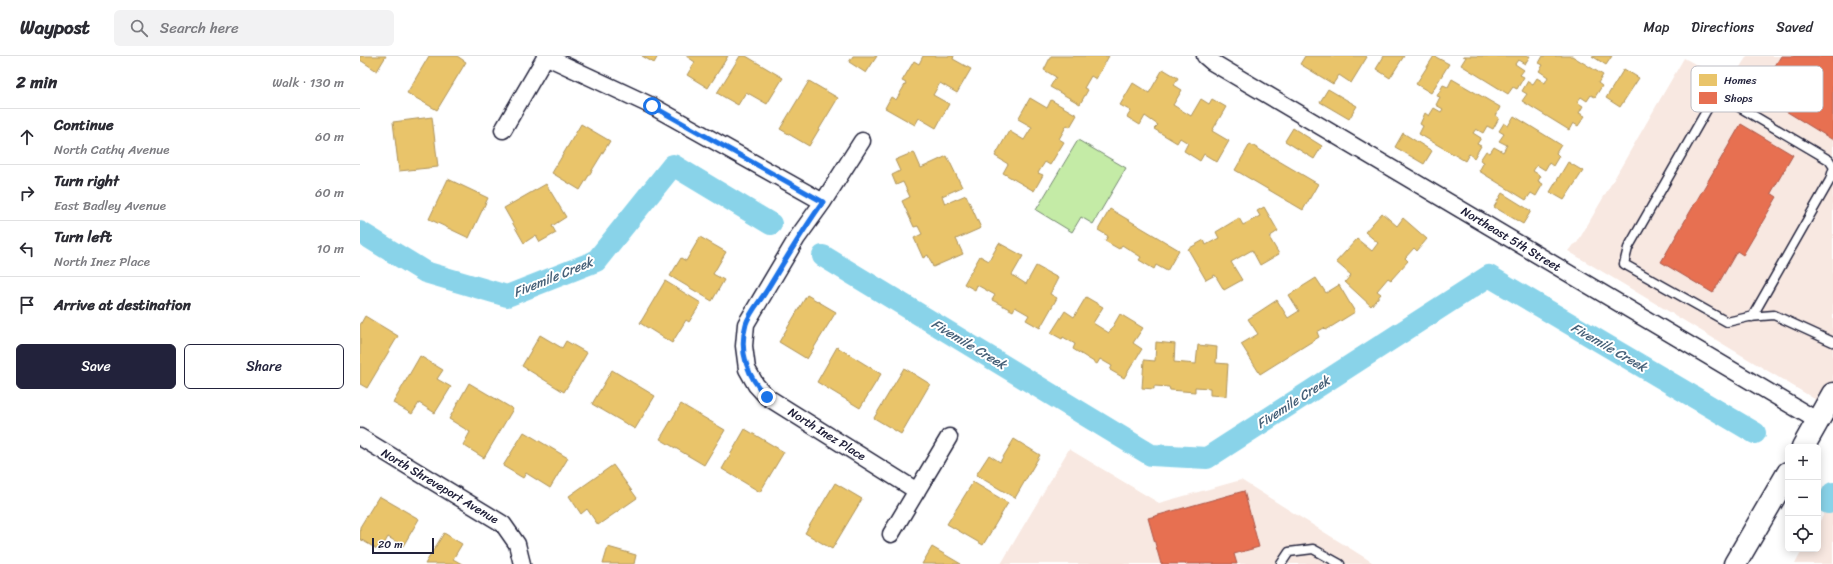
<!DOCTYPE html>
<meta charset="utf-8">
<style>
body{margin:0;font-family:Sriracha,sans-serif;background:#f2f2f3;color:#2b2b33}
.controls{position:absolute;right:12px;bottom:12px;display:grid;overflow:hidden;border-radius:6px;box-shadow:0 2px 10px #0003}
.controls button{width:36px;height:36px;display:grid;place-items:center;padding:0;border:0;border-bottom:1px solid #e1e1e2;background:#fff;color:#2b2b33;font:20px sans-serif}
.scale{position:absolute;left:12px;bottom:10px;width:62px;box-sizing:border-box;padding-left:4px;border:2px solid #22223b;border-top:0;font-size:11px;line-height:14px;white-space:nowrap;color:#22223b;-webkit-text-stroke:3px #fff;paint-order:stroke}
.stop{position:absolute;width:12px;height:12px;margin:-9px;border:3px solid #1a73e8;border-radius:50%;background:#fff}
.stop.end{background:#1a73e8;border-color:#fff;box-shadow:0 1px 4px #0008}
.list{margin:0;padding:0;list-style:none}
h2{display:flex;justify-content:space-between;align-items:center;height:52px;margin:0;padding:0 16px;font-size:17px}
h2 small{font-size:13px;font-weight:400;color:#7c7c81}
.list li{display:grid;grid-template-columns:26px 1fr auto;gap:12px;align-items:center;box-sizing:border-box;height:56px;padding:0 16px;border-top:1px solid #e1e1e2}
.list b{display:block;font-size:15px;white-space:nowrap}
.list p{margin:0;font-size:13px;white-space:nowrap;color:#7c7c81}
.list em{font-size:13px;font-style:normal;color:#7c7c81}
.actions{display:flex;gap:8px;padding:12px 16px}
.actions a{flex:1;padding:9px 0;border:1px solid #22223b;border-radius:6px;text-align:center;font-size:14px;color:#22223b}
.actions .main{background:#22223b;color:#fff}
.icon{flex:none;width:22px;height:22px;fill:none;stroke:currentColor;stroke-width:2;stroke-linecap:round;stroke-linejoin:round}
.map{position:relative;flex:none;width:1473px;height:508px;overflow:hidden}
header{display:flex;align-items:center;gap:24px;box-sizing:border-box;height:56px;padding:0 20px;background:#fff;border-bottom:1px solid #e1e1e2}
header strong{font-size:19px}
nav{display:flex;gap:22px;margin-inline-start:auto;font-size:14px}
.search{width:280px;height:36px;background:#f2f2f3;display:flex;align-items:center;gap:10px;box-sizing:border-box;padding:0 14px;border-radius:6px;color:#7c7c81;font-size:15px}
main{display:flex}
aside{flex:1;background:#fff}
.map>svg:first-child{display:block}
</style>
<header>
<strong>Waypost</strong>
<div class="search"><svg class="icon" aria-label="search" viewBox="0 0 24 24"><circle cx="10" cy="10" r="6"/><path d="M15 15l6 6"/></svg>Search here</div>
<nav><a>Map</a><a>Directions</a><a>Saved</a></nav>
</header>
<main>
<aside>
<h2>2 min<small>Walk · 130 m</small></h2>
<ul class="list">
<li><svg class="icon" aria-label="ahead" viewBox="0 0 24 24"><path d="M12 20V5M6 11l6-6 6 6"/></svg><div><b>Continue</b><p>North Cathy Avenue</p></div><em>60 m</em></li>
<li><svg class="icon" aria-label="right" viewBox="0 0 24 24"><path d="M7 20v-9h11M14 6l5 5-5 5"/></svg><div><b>Turn right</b><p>East Badley Avenue</p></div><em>60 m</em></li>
<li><svg class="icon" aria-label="left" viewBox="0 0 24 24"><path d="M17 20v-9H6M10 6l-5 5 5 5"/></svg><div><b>Turn left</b><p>North Inez Place</p></div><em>10 m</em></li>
<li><svg class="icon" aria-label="arrive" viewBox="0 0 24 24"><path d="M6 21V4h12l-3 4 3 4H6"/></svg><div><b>Arrive at destination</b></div></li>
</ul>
<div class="actions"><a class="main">Save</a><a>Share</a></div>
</aside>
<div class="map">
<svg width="1473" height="508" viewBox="0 0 1473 508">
<rect width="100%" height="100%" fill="#fff"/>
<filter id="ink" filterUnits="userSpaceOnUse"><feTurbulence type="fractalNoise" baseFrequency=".025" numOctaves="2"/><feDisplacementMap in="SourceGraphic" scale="8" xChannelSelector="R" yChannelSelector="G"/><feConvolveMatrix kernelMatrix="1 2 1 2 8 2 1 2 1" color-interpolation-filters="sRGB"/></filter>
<g filter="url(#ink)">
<!-- built -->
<path fill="#f8e8e1" d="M1387 0H1473V354L1208 195 1212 190 1217 187 1324 2 1370 27Z
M709 393 799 447 881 424 1015 508H641Z
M1473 443V508H1435L1443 493H1458V468Z"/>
<!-- green -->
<path fill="#c4eba6" stroke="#738670" d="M718 84 766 112 733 168 721 161 712 176 676 154Z"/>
<!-- homes -->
<path fill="#e9c46a" stroke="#ad935c" d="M0 0H26L17 15 0 4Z
M69 0H97L106 6 77 54 47 37Z
M282 0H298L294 7Z
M326 0H368L348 32 327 19 335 6Z
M380 0H386L423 22 407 48 386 36 378 49 357 37Z
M493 0H517L506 17 489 6Z
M563 0H594L593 3 611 13 597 37 580 27 573 39 589 48 576 72 559 62 555 69 525 52 531 41 536 44 546 27 542 25 554 5 559 8Z
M691 0H749L736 23 731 20 724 32 728 34 720 48 690 31 696 21 684 14Z
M945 0H1006L1007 1 991 27 979 19 973 28 940 8Z
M1024 0H1044L1030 22 1016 13Z
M1074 0 1089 8 1071 37 1056 28Z
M1103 0H1170L1165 8 1158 4 1155 8 1164 14 1160 19 1164 21 1157 33 1153 31 1148 38 1101 9 1106 1Z
M1183 0H1212L1243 19 1238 27 1242 30 1235 41 1231 39 1227 45 1221 41 1217 46 1223 50 1219 57 1225 60 1218 70 1213 67 1209 74 1162 45 1167 38 1162 35 1168 25 1173 28 1177 22 1185 27 1188 21 1179 15 1183 9 1179 7Z
M1232 0H1252L1246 9Z
M803 13 818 22 814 29 822 34 813 49 831 60 841 43 849 48 852 43 866 51 852 75 869 85 857 106 844 98 840 105 824 95 828 87 820 82 817 87 794 73 798 69 785 60 780 69 767 61 771 55 760 49 773 27 789 37Z
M1264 13 1279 22 1260 51 1246 42Z
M1092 23 1140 51 1136 60 1139 62 1133 73 1127 70 1123 77 1116 73 1113 77 1121 82 1117 88 1121 90 1114 102 1109 98 1105 105 1059 78 1063 70 1060 68 1065 57 1069 60 1074 52 1081 56 1083 53 1076 49 1080 41 1077 40 1083 29 1088 31Z
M449 25 478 42 449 90 420 73Z
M968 33 997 50 989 63 960 46Z
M670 42 687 52 691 44 717 59 710 71 707 69 699 83 704 86 690 109 685 106 678 117 683 119 674 135 643 117 648 108 635 100 649 75 664 84 672 71 658 63Z
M1154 60 1201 89 1196 97 1199 100 1193 110 1189 107 1185 114 1177 109 1173 115 1181 120 1178 125 1183 128 1176 140 1171 137 1166 144 1119 115 1124 106 1120 104 1126 95 1130 97 1134 91 1143 96 1147 89 1139 85 1144 78 1139 75 1144 67 1148 70Z
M72 61 78 111 39 115 33 66Z
M221 68 250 85 220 134 192 117Z
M933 72 962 90 954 103 925 85Z
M1043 77 1072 95 1064 108 1035 91Z
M890 88 958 128 943 154 875 114Z
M554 96 561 112 587 100 602 131 582 140 585 148 606 139 621 172 596 183 603 198 573 211 568 199 563 202 554 182 562 178 558 170 554 171 542 145 550 141 543 126 536 129 532 119 540 115 535 104Z
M1208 106 1223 115 1204 144 1190 136Z
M88 123 128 142 109 182 69 163Z
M186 128 206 161 192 170 196 177 180 186 176 179 164 187 144 152Z
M1142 137 1171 155 1163 168 1134 151Z
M904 151 918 175 909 181 919 198 900 209 892 194 871 206 882 224 864 234 855 219 846 224 828 193 844 184 846 189 859 182 856 176 879 162 883 169 900 160 897 155Z
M750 153 819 194 807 215 796 209 794 213 779 204 781 201 762 189 759 193 745 185 748 180 738 174Z
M1022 157 1037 170 1043 162 1067 183 1057 195 1054 192 1045 202 1048 205 1031 224 1028 222 1017 235 1021 238 1011 250 985 226 991 219 976 206 997 183 1012 195 1018 187 1005 176Z
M340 181 366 196 353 218 364 224 352 245 310 220 321 202 326 205Z
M639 187 663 200 652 219 666 228 676 210 698 222 690 238 697 242 680 272 666 264 669 259 655 251 653 255 632 244 635 239 617 229 615 234 604 228 620 200 629 205Z
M956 222 966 237 979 229 995 256 966 274 964 272 957 276 959 281 900 318 881 288 898 278 888 263 917 244 928 262 939 255 929 239Z
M305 225 341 247 329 266 326 264 312 287 280 267Z
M447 239 476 256 447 303 419 286Z
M726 241 743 251 733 267 749 277 760 258 783 272 773 287 782 293 764 322 750 314 752 310 740 303 737 308 713 293 715 288 703 281 702 283 691 277 705 255 714 261Z
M5 260 38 280 7 332 0 328V269Z
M180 279 202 292 206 285 227 297 204 336 162 310Z
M796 286 815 288 814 306 836 308 838 289 857 291 856 307 868 308 866 340 850 339V332L835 331V336L810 334 809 331 794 330V333L782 332 784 304 795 305Z
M477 291 521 318 500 352 457 326Z
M60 300 83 314 77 323 91 331 75 357 59 347 52 358 33 347Z
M544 312 570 328 541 378 514 362Z
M252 314 295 340 275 373 232 348Z
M109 327 153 353 124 402 103 389 110 376 89 363Z
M321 348 365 374 344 409 300 383Z
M385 373 424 396 400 436 362 413Z
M164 376 208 402 190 432 166 417 163 422 143 410Z
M654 383 680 399 655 442 616 419 629 399 640 406Z
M253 409 277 442 238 469 227 453 221 458 209 440Z
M613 426 648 447 623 489 587 468Z
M475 427 502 443 472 493 445 477Z
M19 440 59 463 43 490 28 481 20 495 0 483V471Z
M84 477 102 488 93 503 102 508H65Z
M248 491 276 499 274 508H243Z
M572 491 601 508H562Z"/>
<!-- shops -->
<path fill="#e76f51" stroke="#ac584a" d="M1421 0H1473V84L1398 38Z
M1381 68 1433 99 1411 137 1417 141 1383 199 1377 195 1353 237 1301 206Z
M884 435 899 491 874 498 877 508H801L788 462Z"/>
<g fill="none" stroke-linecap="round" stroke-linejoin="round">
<!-- canal -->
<path stroke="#89d3e9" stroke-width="22" d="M0 176 65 216 147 240 236 205 313 109 411 168
M463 200 791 399 847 402 1129 220 1395 377
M1468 447 1473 437"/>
<!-- lane casing -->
<g stroke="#22223b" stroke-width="11">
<path id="lane" d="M1473 110 1469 104 1374 48 1356 46 1349 50 1268 192 1264 208 1367 266 1389 261 1414 259 1473 286
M1392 261 1470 124 1473 114
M921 508 929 496 953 493 980 508"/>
</g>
<!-- street casing -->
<g stroke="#22223b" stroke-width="19">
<path id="street" d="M185 0 292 50 463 146
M845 0 852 6 1458 365
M143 74 186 0
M502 85 463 146 437 182 386 268 384 290 387 313 396 329 407 341 557 435
M0 381 143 468 157 488 162 508
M531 478 589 381"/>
</g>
<!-- primary casing -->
<g stroke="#22223b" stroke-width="25">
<path id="primary" d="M1443 391 1473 338
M1375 508 1428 417"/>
</g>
<!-- lane -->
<use href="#lane" stroke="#fff" stroke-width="8"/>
<!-- street -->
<use href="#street" stroke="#fff" stroke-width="16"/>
<!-- primary -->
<use href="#primary" stroke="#fff" stroke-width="22"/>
</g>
</g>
<g fill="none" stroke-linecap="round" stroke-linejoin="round" filter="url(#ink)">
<!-- route -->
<path stroke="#1a73e8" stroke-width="5" d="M292 50 463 146C442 175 424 206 405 237 399 246 389 258 386 268 378 296 388 322 407 341"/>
</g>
<g text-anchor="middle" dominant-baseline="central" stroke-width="4" stroke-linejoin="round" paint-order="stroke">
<!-- street labels -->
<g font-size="12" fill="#22223b" stroke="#fff">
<text transform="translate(1151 183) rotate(31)">Northeast 5th Street</text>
<text transform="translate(467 378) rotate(32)">North Inez Place</text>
<text transform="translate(80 430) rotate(31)">North Shreveport Avenue</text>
</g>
<!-- water labels -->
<g font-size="13" font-style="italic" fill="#466078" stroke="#fff">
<text transform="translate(193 221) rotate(-22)">Fivemile Creek</text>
<text transform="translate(609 288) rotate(31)">Fivemile Creek</text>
<text transform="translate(1249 291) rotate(30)">Fivemile Creek</text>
<text transform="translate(933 346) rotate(-33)">Fivemile Creek</text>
</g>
</g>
<!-- legend -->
<rect x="1331" y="10" width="132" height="46" rx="6" fill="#fff" stroke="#bdbdc4" stroke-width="1"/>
<rect x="1339" y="18" width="18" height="12" fill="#e9c46a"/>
<rect x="1339" y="36" width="18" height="12" fill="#e76f51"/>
<g font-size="11" fill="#22223b">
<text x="1364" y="28">Homes</text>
<text x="1364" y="46">Shops</text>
</g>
</svg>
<div class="controls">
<button>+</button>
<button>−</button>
<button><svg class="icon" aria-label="locate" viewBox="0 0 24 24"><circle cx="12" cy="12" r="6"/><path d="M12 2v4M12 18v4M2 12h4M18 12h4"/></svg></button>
</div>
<div class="scale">20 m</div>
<div class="stop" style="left:292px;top:50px"></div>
<div class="stop end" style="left:407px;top:341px"></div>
</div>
</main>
